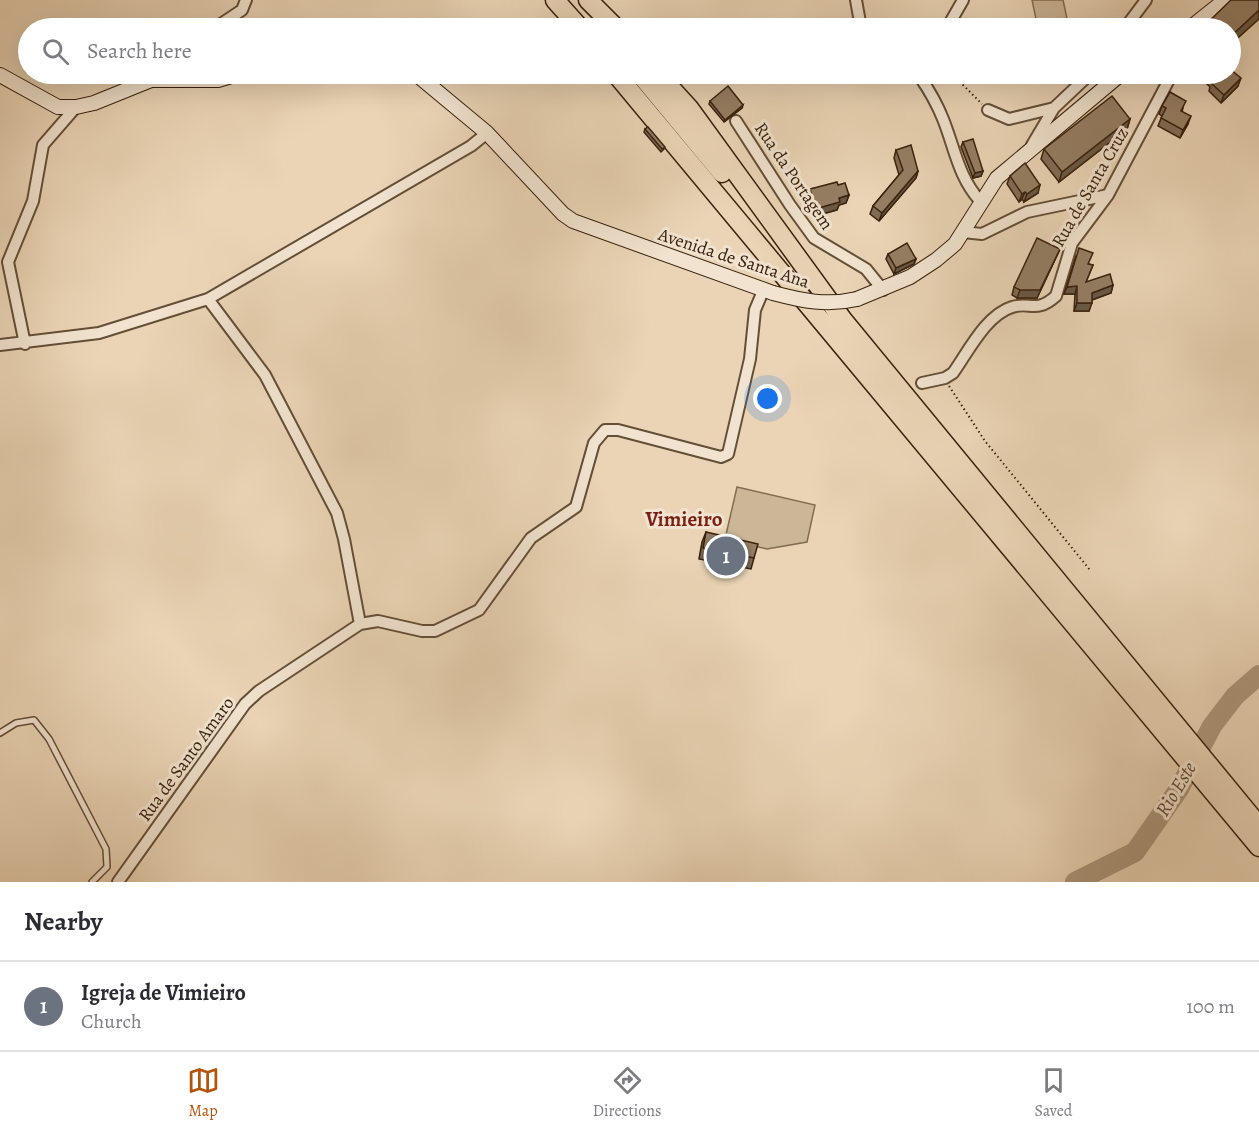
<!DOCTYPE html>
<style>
body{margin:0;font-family:Alegreya,serif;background:#f2f2f3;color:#2b2b33}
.you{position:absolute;left:768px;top:399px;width:21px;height:21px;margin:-15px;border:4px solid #fff;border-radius:50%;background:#1a73e8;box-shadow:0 0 0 9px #1a73e833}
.badge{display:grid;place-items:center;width:39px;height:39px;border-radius:50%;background:#b45309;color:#fff;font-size:20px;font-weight:700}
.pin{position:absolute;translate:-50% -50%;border:3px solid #fff;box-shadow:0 2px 6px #0006}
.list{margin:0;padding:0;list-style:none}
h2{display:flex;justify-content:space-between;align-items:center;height:78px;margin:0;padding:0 24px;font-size:26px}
h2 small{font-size:20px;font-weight:400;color:#7c7c81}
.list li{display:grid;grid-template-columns:39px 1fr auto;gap:18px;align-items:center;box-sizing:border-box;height:90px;padding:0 24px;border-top:2px solid #e1e1e2}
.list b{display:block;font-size:22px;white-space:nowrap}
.list p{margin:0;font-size:20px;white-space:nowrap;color:#7c7c81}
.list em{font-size:20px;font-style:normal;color:#7c7c81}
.icon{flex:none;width:33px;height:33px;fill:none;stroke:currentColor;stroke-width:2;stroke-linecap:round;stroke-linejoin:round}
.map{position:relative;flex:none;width:1259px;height:882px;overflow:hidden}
.search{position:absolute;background:#fff;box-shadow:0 6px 24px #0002;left:18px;right:18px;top:18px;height:66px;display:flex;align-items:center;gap:15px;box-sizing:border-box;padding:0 21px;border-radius:33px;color:#7c7c81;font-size:22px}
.sheet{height:168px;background:#fff}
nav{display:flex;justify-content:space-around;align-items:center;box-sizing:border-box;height:84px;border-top:2px solid #e1e1e2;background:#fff;font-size:16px;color:#7c7c81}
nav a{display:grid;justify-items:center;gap:3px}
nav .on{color:#b45309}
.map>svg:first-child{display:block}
</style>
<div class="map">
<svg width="1259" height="882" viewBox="0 0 1259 882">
<rect width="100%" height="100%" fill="#ead4b5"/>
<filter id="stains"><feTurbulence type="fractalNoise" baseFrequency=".00333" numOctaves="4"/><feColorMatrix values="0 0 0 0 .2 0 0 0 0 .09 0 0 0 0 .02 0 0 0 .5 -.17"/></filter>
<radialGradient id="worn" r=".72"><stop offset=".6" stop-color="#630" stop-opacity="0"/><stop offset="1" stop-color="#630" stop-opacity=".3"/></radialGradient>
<!-- green -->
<path fill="#ccb698" stroke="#826c52" stroke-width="1.5" d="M1032 0H1063L1069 28H1038Z
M737 487 815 505 807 542 767 549 725 539Z"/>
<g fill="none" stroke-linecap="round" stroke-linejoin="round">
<!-- river -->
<path stroke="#ad977c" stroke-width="20" d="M1075 882 1135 852 1179 789 1212 726 1235 696 1259 675"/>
<!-- lane casing -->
<g stroke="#644e37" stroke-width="8">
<path id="lane" d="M0 733 16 723 34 720 49 739 106 849 107 867 92 882"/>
</g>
<!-- street casing -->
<g stroke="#644e37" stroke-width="14">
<path id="street" d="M856 0 861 28
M215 28 242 10 246 0
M947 28 963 0
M1125 28 1146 0
M909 74 920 77C929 90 937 104 943 119 955 149 958 176 980 201
M988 110 1009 119 1054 108
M736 121 790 205 814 238 866 269 883 290
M1032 145 1054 108 1090 74
M963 232 982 234 1027 212 1108 195
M208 299 265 375 337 513 344 539 360 624
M25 344 8 262 33 201 43 145 76 107
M0 345 99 333 208 299 471 146 487 133
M922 383 945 378 953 373C968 352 986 315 1012 307 1030 301 1036 314 1056 296L1072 243 1108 195 1172 74
M118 882 245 704 259 691 360 624 378 621 422 631H435L479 610 531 538 576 507 594 443 605 430H618L721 457 728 454 750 359 755 310 763 291"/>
</g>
<!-- secondary casing -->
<g stroke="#38210d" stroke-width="16">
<path id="secondary" d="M1190 28 1225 0
M416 74 487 133 563 214 573 221 773 293
M0 75 58 107H76L94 103 151 80H218L238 74
M857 299 910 277 936 260 955 244 997 178 1121 74"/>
</g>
<!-- highway casing -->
<g stroke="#38210d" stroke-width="21">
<path id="highway" d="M555 0 580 28
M588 0 616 28
M616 74 1259 847
M640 74 722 173
M658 74 689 108 843 320 1259 826"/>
</g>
<!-- path -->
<path stroke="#38210d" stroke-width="2" stroke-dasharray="1.5 3" stroke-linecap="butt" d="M929 74 959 81 982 104
M949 386 985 441 1090 570"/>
<!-- lane -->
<use href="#lane" stroke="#f1e3cf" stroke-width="5"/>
<!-- street -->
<use href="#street" stroke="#f1e3cf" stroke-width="10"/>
<!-- secondary -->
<use href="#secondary" stroke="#f1e3cf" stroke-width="14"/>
<!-- highway -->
<use href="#highway" stroke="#ead4b5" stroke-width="18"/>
<!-- secondary-bridge casing -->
<g stroke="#38210d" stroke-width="16" stroke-linecap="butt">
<path id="secondary-bridge" d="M773 293C803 301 827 306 857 299"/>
</g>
<!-- secondary-bridge -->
<use href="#secondary-bridge" stroke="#f1e3cf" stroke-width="14"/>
</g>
<!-- wall -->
<path fill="#806c56" stroke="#38210d" stroke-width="1.5" d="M1207 74 1238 86 1221 103 1209 91 1210 87 1204 81Z
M710 101 742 108 724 122 709 104Z
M1162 106 1183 108 1182 112 1188 124 1180 138 1158 126 1162 116 1159 114Z
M1130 119 1127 129 1059 182 1041 159 1044 149Z
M645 129 664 149 661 152 644 132Z
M963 142 983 171 981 176 973 178 961 147Z
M896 150 918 171 916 178 879 221 870 214 873 206 899 175 894 158Z
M1010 176 1038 193 1024 202 1022 199 1019 202 1007 184Z
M838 185 849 195 846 203 839 205 837 210 812 217 807 197 810 189Z
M1060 249 1037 298H1017L1012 295 1014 287Z
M888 254 916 259 914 264 894 274 886 259Z
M1076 256 1089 264 1093 265 1086 282 1113 285 1111 293 1092 300 1089 311H1074L1075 294H1064Z
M706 532 754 558 751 569 699 559 702 542Z"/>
<!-- shaded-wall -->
<path fill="#685846" stroke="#38210d" stroke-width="1.5" d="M1259 10V19L1230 45V37Z
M1241 78 1238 86 1221 103 1224 95Z
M743 105 742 108 724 122 725 120Z
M1191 116 1188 124 1180 138 1183 130Z
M1130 119 1127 129 1059 182 1062 172Z
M918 171 916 178 879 221 882 213Z
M983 171 981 176 973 178 975 173Z
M1040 185 1038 193 1024 202 1027 194Z
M1025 192 1022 199 1019 202 1022 194Z
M849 195 846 203 839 205 837 210 812 217 815 209 839 198Z
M1060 249 1037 298H1017L1020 290Z
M916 259 914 264 894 274 896 268Z
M1113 285 1111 293 1089 301 1092 293Z
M1077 286 1075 294H1064L1067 287Z
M1077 303H1092L1089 311H1074Z"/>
<!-- building -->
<path fill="#957e64" stroke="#38210d" stroke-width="1.5" d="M1231 0H1259V10L1230 37V28H1202Z
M1230 69 1241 78 1224 95 1212 84 1215 80 1207 74H1230Z
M728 86 743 105 725 120 710 101Z
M1170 92 1186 101 1181 111 1191 116 1183 130 1161 118 1166 108 1162 106Z
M1112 96 1130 119 1062 172 1044 149Z
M648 127 665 147 662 149 645 129Z
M973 139 983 171 975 173 963 142Z
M911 145 918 171 882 213 873 206 903 170 896 150Z
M1025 163 1040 185 1027 194 1025 192 1022 194 1010 176Z
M837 182 838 185 845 183 849 195 839 198 840 202 815 209 810 189Z
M1037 238 1060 249 1040 290H1020L1014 287Z
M907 243 916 259 896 268 888 254Z
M1079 248 1093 253 1088 264 1093 265 1086 282 1110 274 1113 285 1092 293V303H1077V286L1067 287Z
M706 532 758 544 754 558 703 548Z"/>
<g text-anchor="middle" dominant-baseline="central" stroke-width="6" stroke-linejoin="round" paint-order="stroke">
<!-- street labels -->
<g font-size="18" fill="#38210d" stroke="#f1e3cf">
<text transform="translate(794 176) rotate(56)">Rua da Portagem</text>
<text transform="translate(1090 187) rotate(-60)">Rua de Santa Cruz</text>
<text transform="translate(734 258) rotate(18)">Avenida de Santa Ana</text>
<text transform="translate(186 759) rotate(-54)">Rua de Santo Amaro</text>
</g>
<!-- water labels -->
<g font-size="20" font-style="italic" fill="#614a34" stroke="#f1e3cf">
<text transform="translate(1176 789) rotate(-59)">Rio Este</text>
</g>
<!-- quarter labels -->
<g font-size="21" font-weight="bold" fill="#7a1f14" stroke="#f1e3cf">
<text x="684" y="519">Vimieiro</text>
</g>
</g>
<rect width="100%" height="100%" filter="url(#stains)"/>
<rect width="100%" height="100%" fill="url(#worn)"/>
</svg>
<div class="you"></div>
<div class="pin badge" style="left:726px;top:556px;background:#6b7280">1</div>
<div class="search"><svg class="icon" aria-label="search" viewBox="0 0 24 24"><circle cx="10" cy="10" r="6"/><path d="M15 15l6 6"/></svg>Search here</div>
</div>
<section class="sheet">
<h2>Nearby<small></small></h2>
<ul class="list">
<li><span class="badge" style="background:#6b7280">1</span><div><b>Igreja de Vimieiro</b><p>Church</p></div><em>100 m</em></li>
</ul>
</section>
<nav>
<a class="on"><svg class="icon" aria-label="map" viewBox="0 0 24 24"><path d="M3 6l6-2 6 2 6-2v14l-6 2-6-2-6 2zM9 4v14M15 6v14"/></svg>Map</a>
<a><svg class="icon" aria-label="directions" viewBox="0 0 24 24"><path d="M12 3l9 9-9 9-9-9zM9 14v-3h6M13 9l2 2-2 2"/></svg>Directions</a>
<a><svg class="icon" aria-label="saved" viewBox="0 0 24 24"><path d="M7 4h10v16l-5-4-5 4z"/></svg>Saved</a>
</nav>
